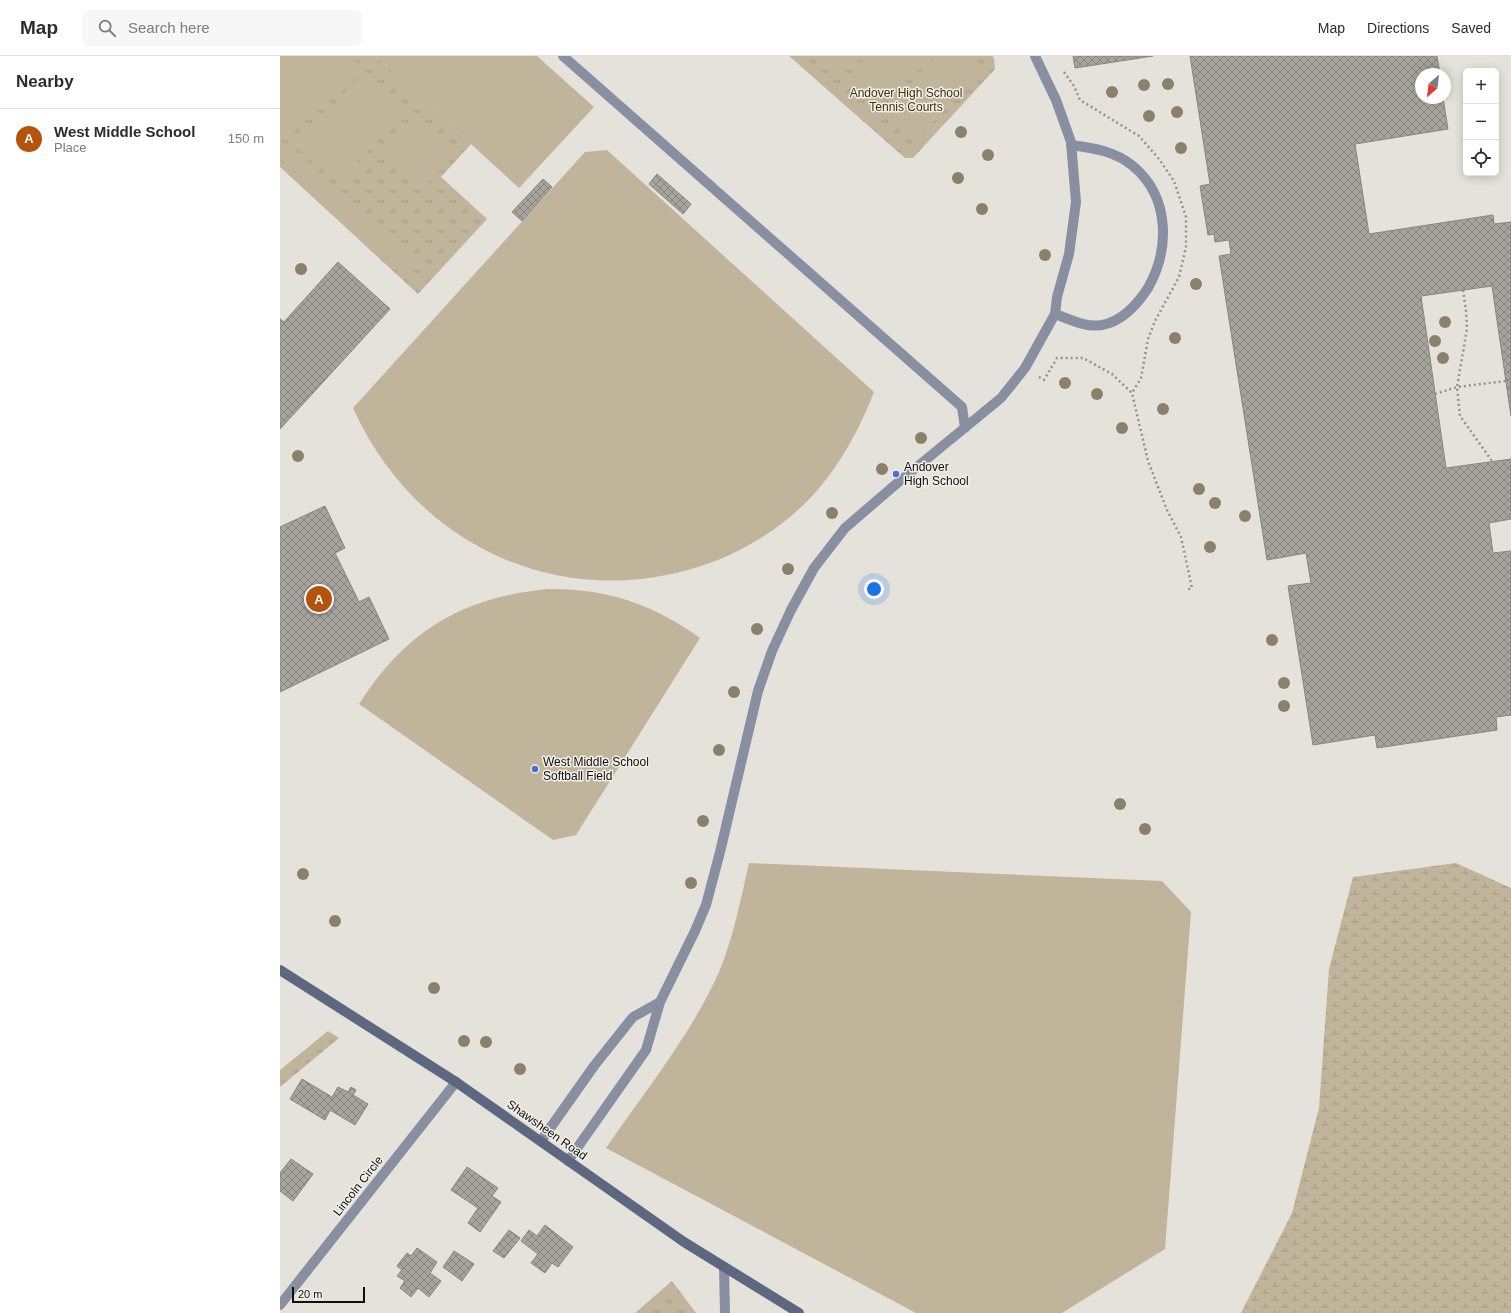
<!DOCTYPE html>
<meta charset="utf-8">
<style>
body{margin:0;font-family:Helvetica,sans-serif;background:#f7f7f7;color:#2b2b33}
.controls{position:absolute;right:12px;top:12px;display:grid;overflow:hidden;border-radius:6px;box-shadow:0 2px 10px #0003}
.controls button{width:36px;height:36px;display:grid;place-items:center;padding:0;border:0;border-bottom:1px solid #e1e1e2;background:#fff;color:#2b2b33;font:20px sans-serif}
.compass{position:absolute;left:1135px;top:12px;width:36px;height:36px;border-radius:50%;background:#fff;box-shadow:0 2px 10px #0003;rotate:208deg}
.scale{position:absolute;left:12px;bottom:10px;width:73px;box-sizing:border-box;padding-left:4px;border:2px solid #11100e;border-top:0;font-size:11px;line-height:14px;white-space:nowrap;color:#11100e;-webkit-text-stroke:3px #f2efe9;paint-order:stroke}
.you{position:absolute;left:594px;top:533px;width:14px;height:14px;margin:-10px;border:3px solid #fff;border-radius:50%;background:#1a73e8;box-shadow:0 0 0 6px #1a73e833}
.badge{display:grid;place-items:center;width:26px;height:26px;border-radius:50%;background:#b45309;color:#fff;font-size:13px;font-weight:700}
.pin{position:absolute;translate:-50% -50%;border:2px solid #fff;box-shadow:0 1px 4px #0006}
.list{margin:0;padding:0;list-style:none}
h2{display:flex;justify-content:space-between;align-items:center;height:52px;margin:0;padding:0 16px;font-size:17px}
h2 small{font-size:13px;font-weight:400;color:#7c7c81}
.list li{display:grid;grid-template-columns:26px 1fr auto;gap:12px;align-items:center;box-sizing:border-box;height:60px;padding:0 16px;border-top:1px solid #e1e1e2}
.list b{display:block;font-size:15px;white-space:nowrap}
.list p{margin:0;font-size:13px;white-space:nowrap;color:#7c7c81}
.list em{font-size:13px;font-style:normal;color:#7c7c81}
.icon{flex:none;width:22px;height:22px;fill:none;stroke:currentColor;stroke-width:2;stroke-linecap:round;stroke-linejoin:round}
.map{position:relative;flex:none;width:1231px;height:1257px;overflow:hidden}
header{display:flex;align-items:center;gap:24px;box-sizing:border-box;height:56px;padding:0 20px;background:#fff;border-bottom:1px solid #e1e1e2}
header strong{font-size:19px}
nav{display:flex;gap:22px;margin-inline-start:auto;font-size:14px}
.search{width:280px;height:36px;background:#f7f7f7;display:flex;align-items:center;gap:10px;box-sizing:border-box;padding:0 14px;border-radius:6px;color:#7c7c81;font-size:15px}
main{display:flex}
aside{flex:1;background:#fff}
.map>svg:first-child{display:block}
</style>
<header>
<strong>Map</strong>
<div class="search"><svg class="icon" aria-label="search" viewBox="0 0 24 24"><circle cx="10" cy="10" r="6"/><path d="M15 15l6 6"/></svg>Search here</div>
<nav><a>Map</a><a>Directions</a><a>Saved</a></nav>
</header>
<main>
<aside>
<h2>Nearby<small></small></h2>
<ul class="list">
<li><span class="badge">A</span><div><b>West Middle School</b><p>Place</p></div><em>150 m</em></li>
</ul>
</aside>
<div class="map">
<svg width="1231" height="1257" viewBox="0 0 1231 1257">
<defs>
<pattern id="wetland-marsh" width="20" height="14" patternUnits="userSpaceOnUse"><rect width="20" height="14" fill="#c0b59b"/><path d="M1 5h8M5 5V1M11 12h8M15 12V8" fill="none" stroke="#a49b84"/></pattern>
<pattern id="park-tufts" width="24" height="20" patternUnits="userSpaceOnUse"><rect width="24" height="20" fill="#c0b59b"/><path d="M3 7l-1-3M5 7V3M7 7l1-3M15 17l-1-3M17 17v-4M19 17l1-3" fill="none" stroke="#a49b84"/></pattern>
<pattern id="building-cross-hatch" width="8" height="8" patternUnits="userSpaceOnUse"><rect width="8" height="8" fill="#a7a49e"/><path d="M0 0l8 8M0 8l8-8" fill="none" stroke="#87847f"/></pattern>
</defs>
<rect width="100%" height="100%" fill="#e5e2db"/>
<!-- wetland -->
<path fill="url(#wetland-marsh)" d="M1176 807 1231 832V1257H961L1012 1157 1039 1052 1049 913 1073 821Z"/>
<!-- park -->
<path fill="url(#park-tufts)" d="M0 0H95L191 88 161 121 207 163 138 238 0 111Z
M509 0H712L714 2 715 13 633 102H625Z
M48 975 59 982 0 1031V1014Z
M392 1225 416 1257H355Z"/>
<!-- pitch -->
<path fill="#c0b59b" d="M8 0H69L77 8 14 76 0 64V8Z
M95 0H257L314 51 239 132Z
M545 0H574L561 15Z
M588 0H642L600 48 569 22Z
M656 0H676L695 17 638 82 607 55Z
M85 15 127 53 63 121 22 83Z
M133 61 174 99 143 132 102 94Z
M6 86 139 209 128 221 0 102V92Z
M327 94 594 336C580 372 561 408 534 438 503 472 462 497 418 511 275 556 133 486 73 352L305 96Z
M267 533C326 532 373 548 420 582L296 779 273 784 79 648C126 575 181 542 267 533Z
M469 807 882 825 911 856 885 1193 782 1257H636L326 1092C365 1035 411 979 439 916 453 883 461 842 469 807Z"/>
<!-- building -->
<path fill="url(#building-cross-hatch)" stroke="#88857f" d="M793 0H873L795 12Z
M910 0H1157L1160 18H1141V42H1163L1168 73 1075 88 1089 178 1213 159 1214 168 1231 166V360L1212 230 1141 240 1166 412 1231 403V463L1209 467 1213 497 1231 495V659L1216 661 1217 674 1097 692 1095 679 1033 689 1008 530 1031 527 1026 497 987 504 939 200 951 198 949 184 935 186 934 178 928 179 920 130 930 128Z
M377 118 411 148 403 158 369 128Z
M263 123 272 131 242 165 232 156Z
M58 206 110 253 0 373V263L4 266Z
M45 450 65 492 55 497 79 546 89 541 109 583 0 636V471Z
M22 1023 52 1041 58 1031 68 1036 71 1031 76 1034 73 1039 88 1048 75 1069 50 1054 45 1064 10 1043Z
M11 1103 33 1118 13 1145 0 1135V1117Z
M187 1111 218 1132 212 1140 221 1146 200 1176 188 1167 198 1152 171 1134Z
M265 1169 293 1191 278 1211 272 1207 265 1217 251 1207 258 1198 241 1185 249 1174 257 1180Z
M229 1174 240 1182 224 1202 213 1195Z
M137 1192 157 1206 150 1217 161 1225 149 1241 138 1232 131 1241 120 1232 125 1225 117 1220 122 1214 117 1210 127 1197 131 1200Z
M174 1195 194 1208 182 1225 163 1211Z"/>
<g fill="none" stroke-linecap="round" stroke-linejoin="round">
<!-- path -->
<path stroke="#93918c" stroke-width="2.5" stroke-dasharray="2 3" stroke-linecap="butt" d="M784 16 794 30 800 44 859 80 879 103 894 125 906 161V191L899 221 875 265 868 283 861 322 852 337
M1183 234 1186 255 1187 273 1177 331 1180 360 1212 405
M759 321 764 324 777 302H803L832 318 852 337 868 405 887 454 901 481 912 532 907 534
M1155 338 1177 331 1226 325"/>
<!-- lane -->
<path stroke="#888fa0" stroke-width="10" d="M283 0 682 351 685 372
M775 258C789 263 806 272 822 269 843 265 857 249 868 232 890 193 890 141 853 110 835 95 813 92 791 89
M261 1085 314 1010 353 961 380 946
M288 1105 366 994 380 946 415 875 426 849 440 796 478 635 492 595 511 554 534 512 565 472 615 429 721 342 745 312 775 258 777 241 789 198 796 146 791 86 776 44 755 0"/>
<!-- street -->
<path stroke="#888fa0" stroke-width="10" d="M444 1211 445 1257
M0 1249 176 1026"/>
<!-- secondary -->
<path stroke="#5d6780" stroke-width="10" d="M0 914 176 1026 404 1186 519 1257"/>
</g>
<!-- trees -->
<g fill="#8a816a">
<circle cx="888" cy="28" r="6"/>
<circle cx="864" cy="29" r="6"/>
<circle cx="832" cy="36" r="6"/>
<circle cx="897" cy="56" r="6"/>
<circle cx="869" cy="60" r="6"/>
<circle cx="681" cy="76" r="6"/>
<circle cx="901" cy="92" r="6"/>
<circle cx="708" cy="99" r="6"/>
<circle cx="678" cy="122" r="6"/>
<circle cx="702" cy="153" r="6"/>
<circle cx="765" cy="199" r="6"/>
<circle cx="21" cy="213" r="6"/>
<circle cx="916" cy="228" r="6"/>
<circle cx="1165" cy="266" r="6"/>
<circle cx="895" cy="282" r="6"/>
<circle cx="1155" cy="285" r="6"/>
<circle cx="1163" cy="302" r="6"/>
<circle cx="785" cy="327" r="6"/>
<circle cx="817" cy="338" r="6"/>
<circle cx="883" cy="353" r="6"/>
<circle cx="842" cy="372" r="6"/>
<circle cx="641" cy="382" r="6"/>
<circle cx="18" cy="400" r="6"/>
<circle cx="602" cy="413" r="6"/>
<circle cx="919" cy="433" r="6"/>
<circle cx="935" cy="447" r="6"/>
<circle cx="552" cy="457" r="6"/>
<circle cx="965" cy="460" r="6"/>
<circle cx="930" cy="491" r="6"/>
<circle cx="508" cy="513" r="6"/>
<circle cx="477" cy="573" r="6"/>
<circle cx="992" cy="584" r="6"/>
<circle cx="1004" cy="627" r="6"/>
<circle cx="454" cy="636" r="6"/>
<circle cx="1004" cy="650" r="6"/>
<circle cx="439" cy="694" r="6"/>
<circle cx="840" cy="748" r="6"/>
<circle cx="423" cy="765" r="6"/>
<circle cx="865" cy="773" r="6"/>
<circle cx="23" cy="818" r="6"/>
<circle cx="411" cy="827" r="6"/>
<circle cx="55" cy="865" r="6"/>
<circle cx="154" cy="932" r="6"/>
<circle cx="184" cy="985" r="6"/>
<circle cx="206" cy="986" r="6"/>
<circle cx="240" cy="1013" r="6"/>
</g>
<!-- markers -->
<g fill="#4d6ade" stroke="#f2efe9" stroke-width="1.5">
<circle cx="616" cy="418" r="4"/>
<circle cx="255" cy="713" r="4"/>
</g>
<g text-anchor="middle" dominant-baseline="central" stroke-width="3" stroke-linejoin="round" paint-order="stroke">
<!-- park labels -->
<g font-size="12" fill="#40310d" stroke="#f2efe9">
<text x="626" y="37">Andover High School<tspan x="626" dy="14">Tennis Courts</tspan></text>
</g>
<!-- poi labels -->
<g font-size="12" fill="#11100e" stroke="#f2efe9" text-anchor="start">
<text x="624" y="411">Andover<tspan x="624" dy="14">High School</tspan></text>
<text x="263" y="706">West Middle School<tspan x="263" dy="14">Softball Field</tspan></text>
</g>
<!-- street labels -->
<g font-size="12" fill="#11100e" stroke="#f2efe9">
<text transform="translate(267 1074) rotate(35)">Shawsheen Road</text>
<text transform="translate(78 1130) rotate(-52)">Lincoln Circle</text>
</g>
</g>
</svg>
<div class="controls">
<button>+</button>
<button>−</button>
<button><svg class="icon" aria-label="locate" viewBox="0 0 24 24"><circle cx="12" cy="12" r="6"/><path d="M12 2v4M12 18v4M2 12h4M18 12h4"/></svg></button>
</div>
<svg class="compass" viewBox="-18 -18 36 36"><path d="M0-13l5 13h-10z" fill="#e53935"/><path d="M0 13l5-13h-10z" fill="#7c7c81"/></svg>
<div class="scale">20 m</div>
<div class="you"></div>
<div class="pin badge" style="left:39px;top:543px">A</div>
</div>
</main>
